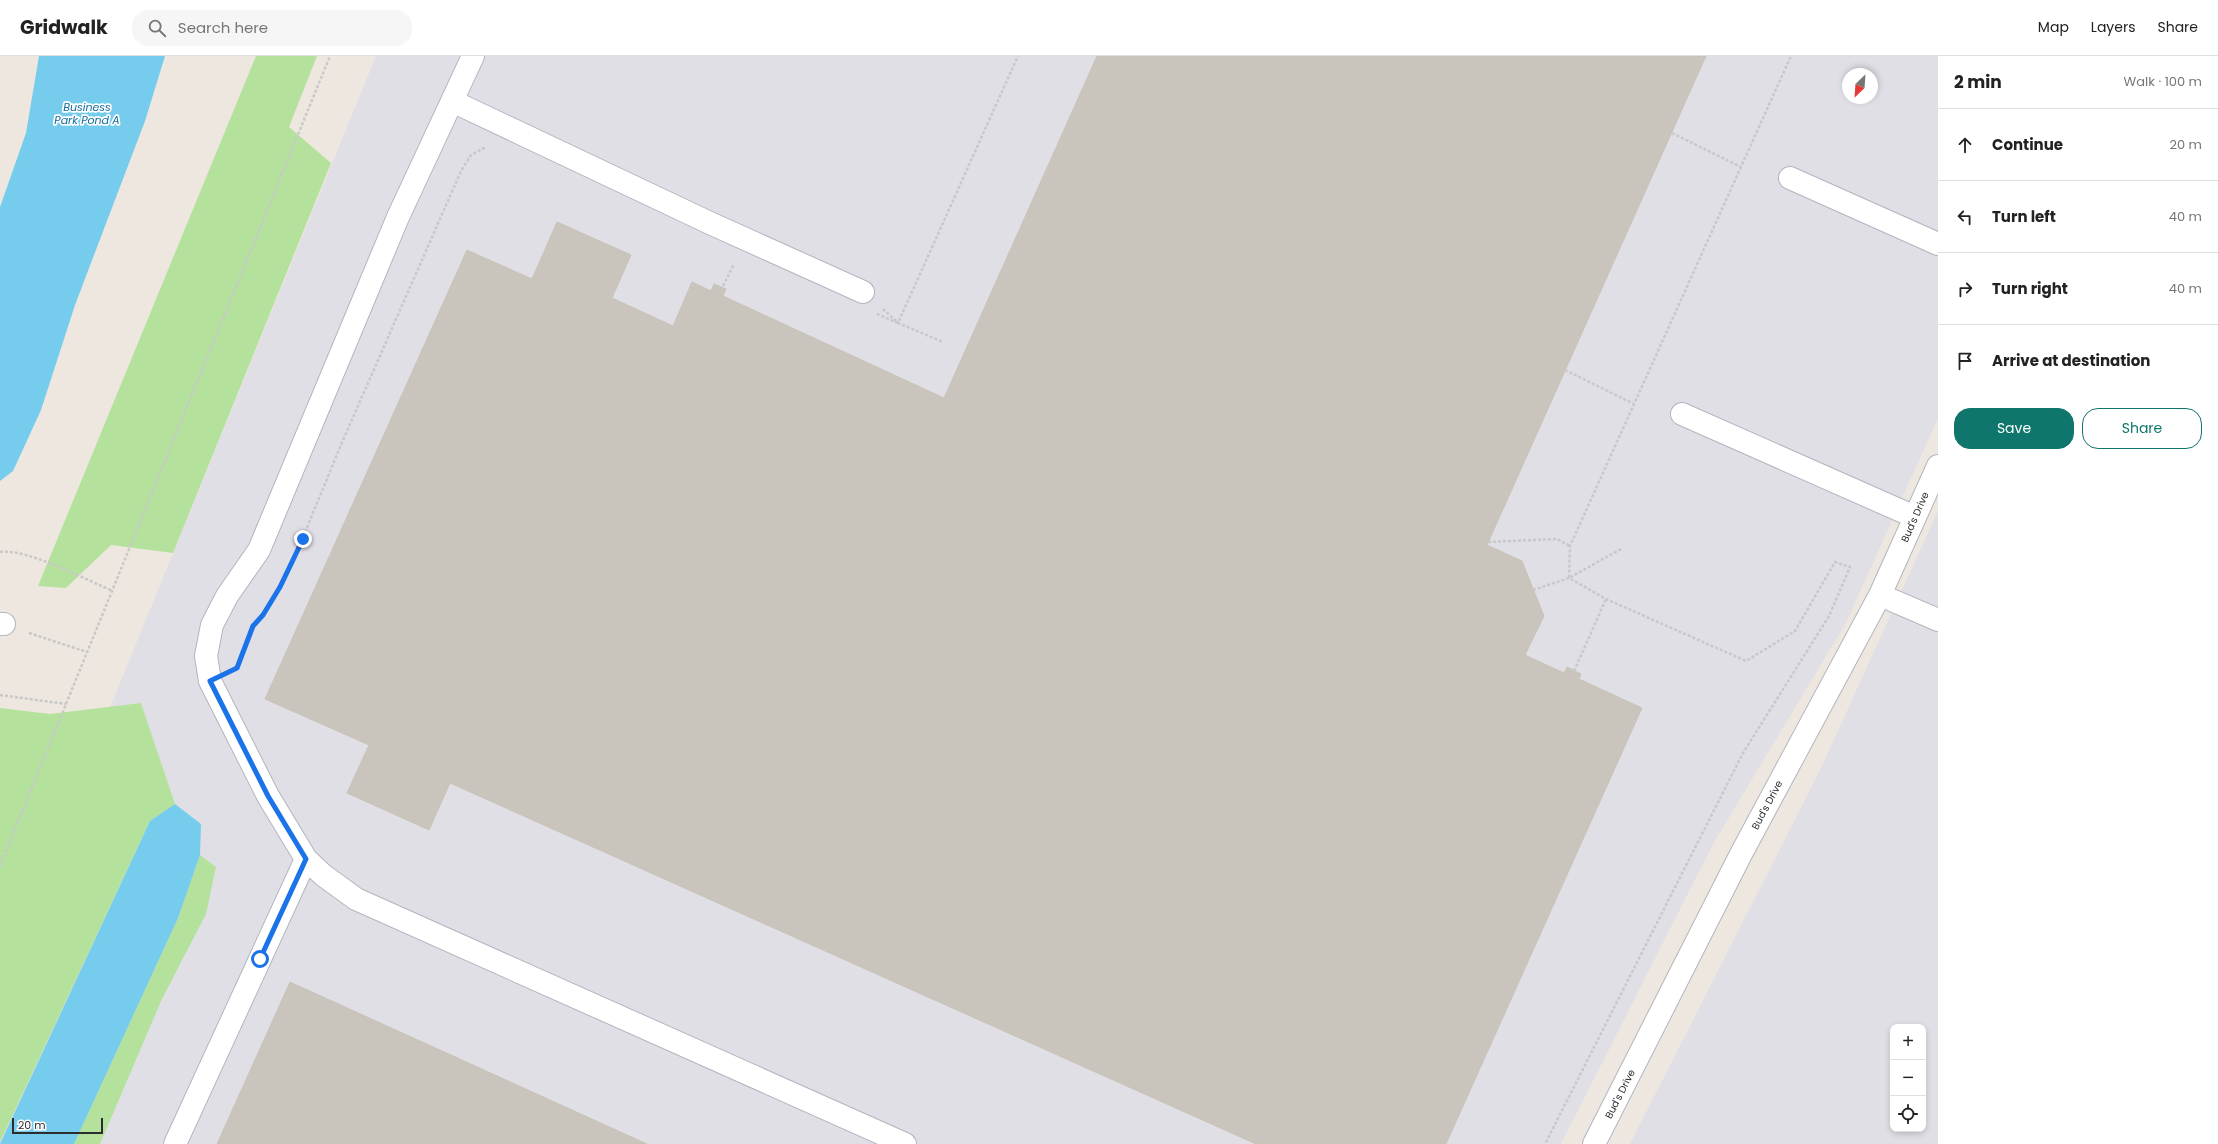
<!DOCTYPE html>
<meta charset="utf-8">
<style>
body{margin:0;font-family:Poppins,sans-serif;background:#f6f6f6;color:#222}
.controls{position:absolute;right:12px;bottom:12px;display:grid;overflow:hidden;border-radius:8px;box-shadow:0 2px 6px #0003}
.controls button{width:36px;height:36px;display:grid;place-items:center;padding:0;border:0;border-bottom:1px solid #e0e0e0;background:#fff;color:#222;font:20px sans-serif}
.compass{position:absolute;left:1842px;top:12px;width:36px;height:36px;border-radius:50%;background:#fff;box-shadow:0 2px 6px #0003;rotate:205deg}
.scale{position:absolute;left:12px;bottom:10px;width:91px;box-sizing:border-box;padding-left:4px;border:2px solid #2c2c2c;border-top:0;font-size:11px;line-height:14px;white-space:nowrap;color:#2c2c2c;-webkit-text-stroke:3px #fff;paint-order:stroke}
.stop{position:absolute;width:12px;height:12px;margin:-9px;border:3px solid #1a73e8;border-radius:50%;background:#fff}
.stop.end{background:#1a73e8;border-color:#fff;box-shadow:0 1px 4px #0008}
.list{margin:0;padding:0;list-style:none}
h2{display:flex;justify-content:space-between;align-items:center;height:52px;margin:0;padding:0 16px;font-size:17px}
h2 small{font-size:13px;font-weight:400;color:#767676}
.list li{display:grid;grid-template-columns:26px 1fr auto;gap:12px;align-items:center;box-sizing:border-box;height:72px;padding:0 16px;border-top:1px solid #e0e0e0}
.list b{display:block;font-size:15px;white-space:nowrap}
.list em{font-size:13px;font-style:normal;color:#767676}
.actions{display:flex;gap:8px;padding:12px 16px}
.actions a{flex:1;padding:9px 0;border:1px solid #0f766e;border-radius:16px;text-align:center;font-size:14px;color:#0f766e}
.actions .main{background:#0f766e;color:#fff}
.icon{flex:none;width:22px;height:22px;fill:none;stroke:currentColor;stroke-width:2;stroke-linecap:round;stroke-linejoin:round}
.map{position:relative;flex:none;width:1938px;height:1088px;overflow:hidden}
header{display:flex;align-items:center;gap:24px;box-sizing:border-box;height:56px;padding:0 20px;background:#fff;border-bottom:1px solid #e0e0e0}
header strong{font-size:19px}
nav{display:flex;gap:22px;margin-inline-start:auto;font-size:14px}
.search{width:280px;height:36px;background:#f6f6f6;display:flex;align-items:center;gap:10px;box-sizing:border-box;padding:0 14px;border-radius:16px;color:#767676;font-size:15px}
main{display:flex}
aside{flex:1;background:#fff}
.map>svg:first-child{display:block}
</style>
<header>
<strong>Gridwalk</strong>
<div class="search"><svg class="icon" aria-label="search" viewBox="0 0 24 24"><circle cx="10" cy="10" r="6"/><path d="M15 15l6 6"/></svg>Search here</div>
<nav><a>Map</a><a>Layers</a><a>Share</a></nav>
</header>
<main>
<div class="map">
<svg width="1938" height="1088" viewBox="0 0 1938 1088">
<rect width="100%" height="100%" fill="#ede7df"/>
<!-- industrial -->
<path fill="#e1dfe6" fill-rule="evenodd" d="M376 0H1938V362L1846 567 1713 788 1561 1088H0V921ZM1848 18H1872V42H1848Z
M1938 455V1088H1630L1821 712ZM1893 971H1923V1073H1893Z"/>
<!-- green -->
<path fill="#b4e29d" d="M256 0H317L289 71 331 107 173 497 111 489 66 532 38 530Z
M141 647 175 748 150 765 0 1086V652L50 658Z
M200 799 216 811 206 858 162 943 100 1088H74L178 862Z"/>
<!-- water -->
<path fill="#75ccec" d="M39 0H165L145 65 75 249 41 354 13 415 0 425V151L26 77Z
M175 748 201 768 200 799 178 862 74 1088H0L150 765Z"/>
<!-- building -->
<path fill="#c9c5bd" stroke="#c9c3b8" d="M1097 0H1706L1487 489 1522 505 1544 560 1525 599 1564 617 1567 611 1581 618 1579 623 1642 652 1446 1088H1256L450 727 429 774 347 737 369 689 265 643 467 194 532 223 557 166 631 199 612 242 673 270 692 226 711 235 714 228 726 233 723 240 944 342Z
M290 926 647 1088H217Z"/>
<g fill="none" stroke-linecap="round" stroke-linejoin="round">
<!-- minor casing -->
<g stroke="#b2b5bf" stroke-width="24">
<path id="minor" d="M473 0 398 161 259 494 227 540 212 569 206 600 210 625 268 740 306 803 323 819 356 843 905 1088
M452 45 712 168 863 236
M1790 122 1938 188
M1682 358 1915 461
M1880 539 1938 564
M0 568H4
M175 1088 306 803
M1594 1088 1741 798 1880 539 1938 410"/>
</g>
<!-- path -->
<path stroke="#c8c8c8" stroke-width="2.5" stroke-dasharray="3 2" stroke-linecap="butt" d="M1672 77 1741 111
M723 230 734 208
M883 253 898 267 943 286
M877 258 898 267 1018 0
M1565 314 1634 348
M1488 486 1557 483 1570 490
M1621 493 1569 522 1570 490 1791 0
M0 496C27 492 86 524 113 535
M1533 534 1569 522 1606 543 1746 605 1795 575 1835 506 1850 511 1829 560 1743 697 1545 1088
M29 577 87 596
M235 613 237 612 253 570 263 559 280 531 297 496 340 391 461 115 471 99 486 91
M1574 615 1606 543
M0 639 66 648
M0 810 330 0"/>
<!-- minor -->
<use href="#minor" stroke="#fff" stroke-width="22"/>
</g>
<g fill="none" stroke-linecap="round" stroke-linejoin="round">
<!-- route -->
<path stroke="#1a73e8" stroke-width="5" d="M260 903 306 803 268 740 210 625 237 612 253 570 263 559 280 531 303 483"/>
</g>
<g text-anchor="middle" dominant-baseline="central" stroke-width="3.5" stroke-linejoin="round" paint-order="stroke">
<!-- street labels -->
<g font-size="10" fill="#2c2c2c" stroke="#fff">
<text transform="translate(1915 461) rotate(-66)">Bud's Drive</text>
<text transform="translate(1767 749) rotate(-62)">Bud's Drive</text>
<text transform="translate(1620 1038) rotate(-63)">Bud's Drive</text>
</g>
<!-- water labels -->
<g font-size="11" font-style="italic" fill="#116b9b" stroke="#fff">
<text x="87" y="51">Business<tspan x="87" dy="13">Park Pond A</tspan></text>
</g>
</g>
</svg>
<div class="controls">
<button>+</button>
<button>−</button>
<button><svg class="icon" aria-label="locate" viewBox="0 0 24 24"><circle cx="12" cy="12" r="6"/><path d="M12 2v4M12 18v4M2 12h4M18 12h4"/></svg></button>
</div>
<svg class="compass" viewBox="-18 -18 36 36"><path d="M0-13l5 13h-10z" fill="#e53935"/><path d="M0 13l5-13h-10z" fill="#767676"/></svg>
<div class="scale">20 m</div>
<div class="stop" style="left:260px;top:903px"></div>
<div class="stop end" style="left:303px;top:483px"></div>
</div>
<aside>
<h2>2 min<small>Walk · 100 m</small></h2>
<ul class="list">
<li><svg class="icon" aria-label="ahead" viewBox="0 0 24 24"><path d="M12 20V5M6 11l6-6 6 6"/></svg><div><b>Continue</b></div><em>20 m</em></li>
<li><svg class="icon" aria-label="left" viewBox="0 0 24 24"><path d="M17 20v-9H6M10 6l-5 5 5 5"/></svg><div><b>Turn left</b></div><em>40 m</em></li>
<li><svg class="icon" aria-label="right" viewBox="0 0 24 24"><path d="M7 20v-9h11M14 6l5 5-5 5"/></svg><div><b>Turn right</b></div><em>40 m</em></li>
<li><svg class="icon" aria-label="arrive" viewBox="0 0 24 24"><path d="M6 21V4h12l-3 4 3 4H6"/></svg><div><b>Arrive at destination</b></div></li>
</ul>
<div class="actions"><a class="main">Save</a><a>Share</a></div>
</aside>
</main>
